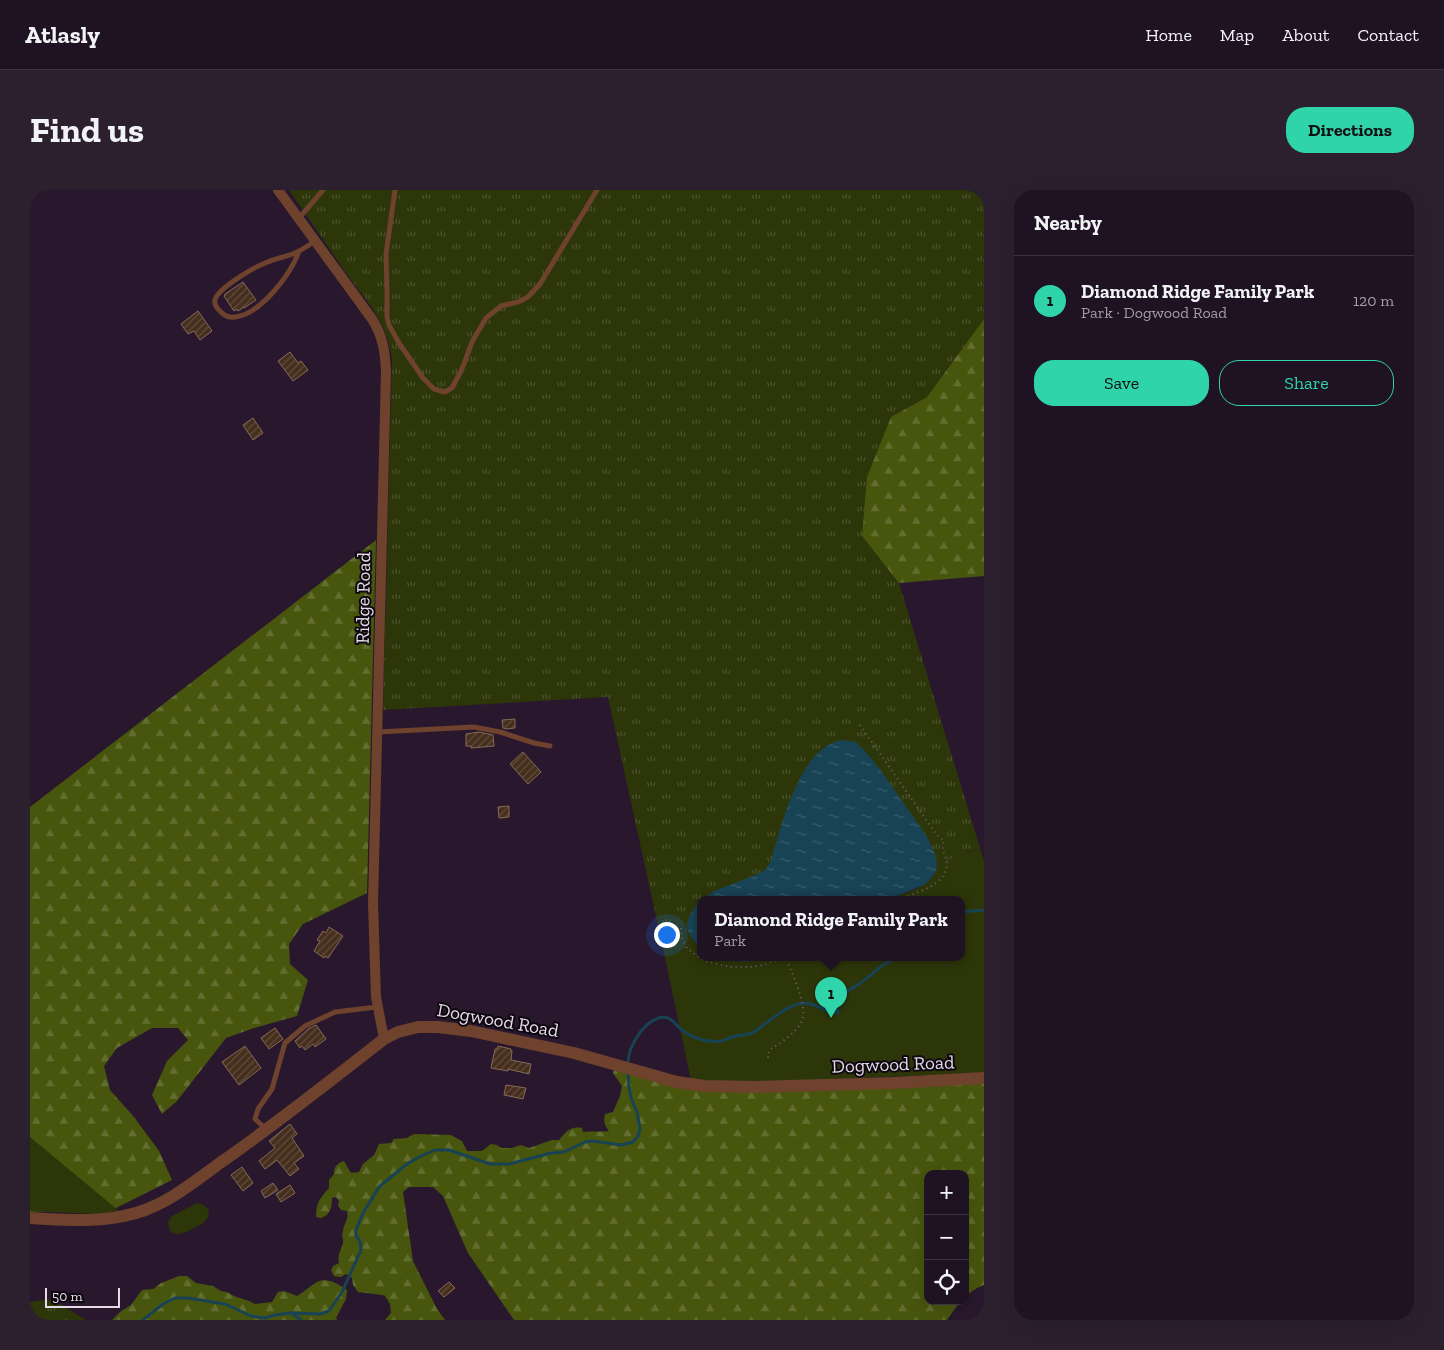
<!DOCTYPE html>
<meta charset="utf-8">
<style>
body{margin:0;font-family:"Zilla Slab",serif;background:#2c202f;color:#f1f3f6}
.controls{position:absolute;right:15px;bottom:15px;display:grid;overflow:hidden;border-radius:10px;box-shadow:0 5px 20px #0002}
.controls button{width:45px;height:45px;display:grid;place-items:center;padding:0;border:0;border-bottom:1px solid #3c3240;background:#1f1222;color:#f1f3f6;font:25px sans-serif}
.scale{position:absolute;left:15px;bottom:12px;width:75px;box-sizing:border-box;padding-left:5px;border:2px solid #e5dae8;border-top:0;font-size:14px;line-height:18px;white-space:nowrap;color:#e5dae8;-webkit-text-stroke:4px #0d070f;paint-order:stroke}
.you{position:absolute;left:636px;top:744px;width:18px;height:18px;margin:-12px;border:4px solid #fff;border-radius:50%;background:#1a73e8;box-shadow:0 0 0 8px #1a73e833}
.badge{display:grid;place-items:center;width:32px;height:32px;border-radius:50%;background:#2fd4aa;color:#111;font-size:16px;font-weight:700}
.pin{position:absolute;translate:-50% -41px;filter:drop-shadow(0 1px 2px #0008)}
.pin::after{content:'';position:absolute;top:26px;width:18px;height:15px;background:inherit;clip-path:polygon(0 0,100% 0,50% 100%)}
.popup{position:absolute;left:667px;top:706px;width:268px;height:65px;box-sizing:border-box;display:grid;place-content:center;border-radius:10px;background:#1f1222;filter:drop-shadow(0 1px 4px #0005);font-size:16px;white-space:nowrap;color:#a19ea5}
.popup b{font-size:19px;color:#f1f3f6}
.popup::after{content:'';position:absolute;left:50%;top:100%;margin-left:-10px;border:10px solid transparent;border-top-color:#1f1222}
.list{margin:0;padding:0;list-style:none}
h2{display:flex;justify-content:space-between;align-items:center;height:65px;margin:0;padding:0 20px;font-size:21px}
h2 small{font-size:16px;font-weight:400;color:#a19ea5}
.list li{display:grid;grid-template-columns:32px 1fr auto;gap:15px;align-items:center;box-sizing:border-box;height:90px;padding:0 20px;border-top:1px solid #3c3240}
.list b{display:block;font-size:19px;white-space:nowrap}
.list p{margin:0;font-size:16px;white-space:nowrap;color:#a19ea5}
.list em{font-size:16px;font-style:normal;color:#a19ea5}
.actions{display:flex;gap:10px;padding:15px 20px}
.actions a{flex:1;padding:11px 0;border:1px solid #2fd4aa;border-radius:20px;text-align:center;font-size:18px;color:#2fd4aa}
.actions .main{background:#2fd4aa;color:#111}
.icon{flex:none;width:28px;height:28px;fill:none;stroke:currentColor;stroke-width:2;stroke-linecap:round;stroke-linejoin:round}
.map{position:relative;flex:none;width:954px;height:1130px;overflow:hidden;border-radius:20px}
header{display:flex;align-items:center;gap:30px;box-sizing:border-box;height:70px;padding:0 25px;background:#1f1222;border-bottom:1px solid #3c3240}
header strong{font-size:24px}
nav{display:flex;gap:28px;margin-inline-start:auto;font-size:18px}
.intro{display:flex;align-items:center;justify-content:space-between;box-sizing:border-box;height:120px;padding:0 30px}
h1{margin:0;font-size:35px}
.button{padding:12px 22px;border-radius:20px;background:#2fd4aa;color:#111;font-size:18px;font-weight:700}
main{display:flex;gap:30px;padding:0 30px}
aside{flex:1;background:#1f1222;border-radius:20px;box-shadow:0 5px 20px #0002}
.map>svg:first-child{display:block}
</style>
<header>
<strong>Atlasly</strong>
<nav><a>Home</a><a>Map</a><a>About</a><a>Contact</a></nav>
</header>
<div class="intro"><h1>Find us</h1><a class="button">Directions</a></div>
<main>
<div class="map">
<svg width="954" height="1130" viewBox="0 0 954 1130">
<defs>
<pattern id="grass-tufts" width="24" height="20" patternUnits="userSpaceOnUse" patternTransform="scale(1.25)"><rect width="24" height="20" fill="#2d3609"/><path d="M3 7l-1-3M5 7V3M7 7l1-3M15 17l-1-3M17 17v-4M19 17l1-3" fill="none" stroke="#4b522d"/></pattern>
<pattern id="forest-firs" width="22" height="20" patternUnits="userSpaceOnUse" patternTransform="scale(1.25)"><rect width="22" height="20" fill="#48550d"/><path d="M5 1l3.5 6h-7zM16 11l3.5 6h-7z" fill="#626d30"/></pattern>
<pattern id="water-ripples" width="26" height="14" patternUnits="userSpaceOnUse" patternTransform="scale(1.25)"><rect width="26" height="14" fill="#184355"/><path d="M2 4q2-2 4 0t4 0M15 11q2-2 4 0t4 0" fill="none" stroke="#395e6d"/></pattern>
<pattern id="building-hatch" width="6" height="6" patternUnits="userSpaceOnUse" patternTransform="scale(1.25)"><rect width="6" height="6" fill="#462e1d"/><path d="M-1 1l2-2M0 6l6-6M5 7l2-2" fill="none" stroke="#614c3e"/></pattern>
</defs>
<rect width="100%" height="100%" fill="#29182d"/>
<!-- grass -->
<path fill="url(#grass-tufts)" d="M259 0H954V129L897 207 861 227 832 346 869 393 950 658 938 662 859 709H671V758L658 743 657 737 629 740 578 507 353 520 362 170C357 130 338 114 316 83 297 55 278 28 259 0Z
M22 1109 56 1130H0V1112Z"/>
<!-- forest -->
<path fill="url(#forest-firs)" d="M954 129V386L869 393 832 346 837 287 861 227 897 207Z
M346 350 337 703 273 734 259 754 260 774 278 790 267 826 224 838 196 848 147 911 132 924 122 905 137 871 158 850 148 838H122L87 858 74 876 80 900 104 927 129 961 142 990 84 1019 0 1022V617Z
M584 880 650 897 954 893V1095L947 1098 935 1106V984H898V1111H930L917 1130H484L438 1063 413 1006 403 997H379L373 1002 383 1071 407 1119 415 1130H355L361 1123 360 1114 355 1106C346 1103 337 1104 328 1102L323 1095 322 1088 316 1084 311 1087 304 1086 301 1080 303 1076 309 1073C307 1065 311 1061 313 1053 314 1048 311 1046 313 1041 314 1033 319 1030 317 1021L311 1020 308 1016 309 1011 306 1007 302 1008C302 1018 300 1025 291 1028L286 1027C286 1013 290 1008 299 998V990L304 984C304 977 307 973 314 971L321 983 329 982 333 974 344 965 349 954 361 953 364 949 377 948 384 944 421 945 432 951 437 961H452L461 954 467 955 471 958H482L491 955 499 958 522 950H529C536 942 540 936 552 938L553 942C562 941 570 942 579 941 575 935 573 933 575 924L583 922 590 906 592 896 583 883Z
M149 1086H157L166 1093 183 1096 191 1101 197 1102 204 1106 219 1111 225 1114 242 1112 248 1102 254 1101 267 1106C274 1102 280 1096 287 1092 296 1087 309 1094 317 1100L316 1109 306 1128 307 1130H82L90 1122 101 1115 112 1100 123 1099 131 1093Z"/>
<!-- green -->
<path fill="#2d3609" d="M950 658 954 671V883L702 893 661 890 629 740 657 737C658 746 665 752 671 758V767H687L699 771H728L737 767H931V709H859C879 701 903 698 907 674Z
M0 947 89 1021 64 1024 0 1021Z
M167 1013C176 1014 183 1022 176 1030 174 1033 170 1035 166 1037 156 1042 140 1052 138 1032L142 1026Z"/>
<!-- water -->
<path fill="url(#water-ripples)" d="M812 550 826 552 835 561 849 578 896 645 905 664 907 674 906 681 900 690 894 695 859 709H673L684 701 728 684 736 679 741 671C751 636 770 556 812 550Z
M671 710V758C651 740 654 729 671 710Z
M687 767H737C720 774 705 772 687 767Z"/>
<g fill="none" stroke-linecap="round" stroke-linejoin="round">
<!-- stream -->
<path stroke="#184355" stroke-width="3" d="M931 722 954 720
M598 876C597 864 602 854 609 844 615 835 629 823 640 829 645 832 648 837 652 840 662 848 677 853 691 851 695 851 698 848 702 847 710 844 719 847 727 840 736 833 757 816 768 814 785 810 793 823 808 823L806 810C812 802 821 800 829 794 844 784 850 774 868 767
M261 1123 271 1130
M113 1130 133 1114 145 1108H158L195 1114 221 1126 235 1128 245 1125 260 1123 290 1124 299 1121 312 1102 331 1060 330 1051 326 1046V1040L333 1023 349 997 377 974 389 967 405 960H419L460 974H479L521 963 534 962 555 952 563 951 591 955 603 952 608 946 610 939 607 922 601 908 599 897 598 882"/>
</g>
<!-- building -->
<path fill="url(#building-hatch)" stroke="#856a57" d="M213 92 226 110 214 118V117L208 121 207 119 204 121 194 106 195 105V104Z
M168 121 182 141 170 150 164 141 158 144 151 134Z
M260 162 268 173 271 171 278 180 263 191 248 171Z
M223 228 233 243 223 250 213 235Z
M485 529V538L476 539 473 538 472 530Z
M449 542 463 545 464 556 441 558V556H436V544Z
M493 562 511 582 498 594 480 574Z
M479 616V627L469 628 468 617Z
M299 737 313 746 298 768 295 766 294 768 284 761 290 751 287 750 293 741 296 743Z
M286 835 296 849 285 857 283 854 275 860 272 856 270 858 265 851 278 839Z
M245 838 253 849 239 859 231 848Z
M215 856 231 878 209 895 192 872Z
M468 856 481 859V861H482L481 870 501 874 499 884 478 879V881L461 878 465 859H467Z
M476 895 496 898 493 909 474 905Z
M260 934 267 944 262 948 274 966 264 973 269 979 260 986 247 970 235 979 229 971 245 958 239 951Z
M212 977 223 993 213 1001 201 985Z
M243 993 248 1000 235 1008 231 1001Z
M260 995 265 1003 251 1012 246 1004Z
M419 1092 425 1098 414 1107 408 1101Z"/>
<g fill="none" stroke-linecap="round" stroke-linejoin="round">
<!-- path -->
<path stroke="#6f6073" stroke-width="2" stroke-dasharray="1 4" stroke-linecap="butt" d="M830 535 906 644 914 651C910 663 917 665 917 675 915 696 887 702 871 709
M651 738 652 748 657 758 674 771 700 777H720L734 775 755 767
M738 868C738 859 742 858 749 854 757 848 771 838 773 827 776 814 761 779 755 767"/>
<!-- service -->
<path stroke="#6e422d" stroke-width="5" d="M365 0 356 64 357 99V127L359 135 369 153 393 188 404 199 415 202 422 198 432 179 442 152 456 128 471 116 488 112 498 107 510 94 567 0
M269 28 293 0
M269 61C261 84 231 124 205 127 197 128 194 125 189 120 186 117 184 114 185 110 187 99 223 78 233 74 243 69 255 67 265 63 272 60 279 55 285 51
M348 542 444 537 470 542 504 553 520 556
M236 939 225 929 228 919 242 899 255 853 275 836 305 822 347 817"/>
<!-- minor -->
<path stroke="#6e422d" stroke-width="10" d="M248 0 342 129C353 146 355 162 356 181L343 714 346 807 354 849"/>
<!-- tertiary -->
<path stroke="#6e422d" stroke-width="12" d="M0 1028C36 1030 71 1033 106 1023 137 1014 164 992 190 973 246 934 300 891 354 849L368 842 388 837H408L441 841 544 863 647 892 675 896 726 897 864 893 954 888"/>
</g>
<g text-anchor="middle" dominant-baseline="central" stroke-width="4" stroke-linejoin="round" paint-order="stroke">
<!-- street labels -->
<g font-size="19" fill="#e5dae8" stroke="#0d070f">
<text transform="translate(333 408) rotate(-89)">Ridge Road</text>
<text transform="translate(468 830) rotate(10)">Dogwood Road</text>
<text transform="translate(863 874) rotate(-2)">Dogwood Road</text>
</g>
</g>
</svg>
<div class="controls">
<button>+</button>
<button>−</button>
<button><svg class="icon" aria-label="locate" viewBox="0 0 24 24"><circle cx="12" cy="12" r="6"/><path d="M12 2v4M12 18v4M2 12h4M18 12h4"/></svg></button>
</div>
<div class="scale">50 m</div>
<div class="you"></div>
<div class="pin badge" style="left:801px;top:828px">1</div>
<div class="popup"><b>Diamond Ridge Family Park</b>Park</div>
</div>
<aside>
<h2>Nearby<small></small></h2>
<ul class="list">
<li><span class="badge">1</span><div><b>Diamond Ridge Family Park</b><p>Park · Dogwood Road</p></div><em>120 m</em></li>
</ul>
<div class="actions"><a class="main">Save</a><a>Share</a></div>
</aside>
</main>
